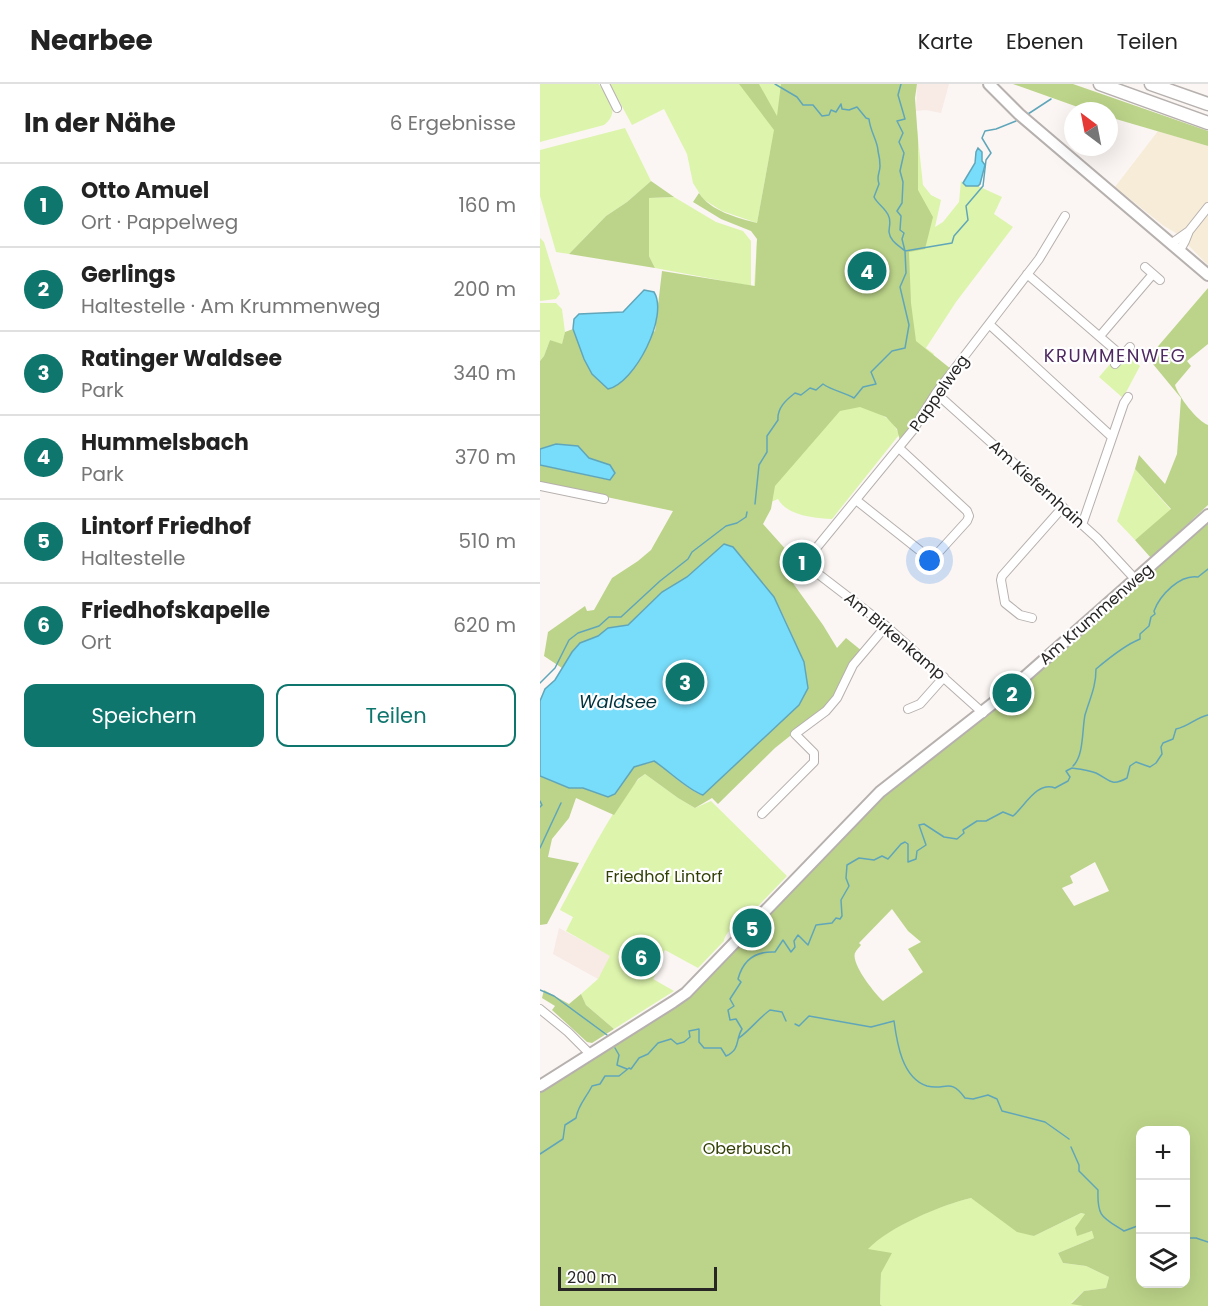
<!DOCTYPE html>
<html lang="de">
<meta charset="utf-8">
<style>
body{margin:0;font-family:Poppins,sans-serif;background:#f2f2f2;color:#222}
.controls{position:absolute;right:18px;bottom:18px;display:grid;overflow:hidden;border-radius:12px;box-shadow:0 6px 24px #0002}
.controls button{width:54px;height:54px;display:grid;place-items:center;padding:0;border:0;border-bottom:2px solid #e0e0e0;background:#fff;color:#222;font:30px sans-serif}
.compass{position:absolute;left:524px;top:18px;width:54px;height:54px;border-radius:50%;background:#fff;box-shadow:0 6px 24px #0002;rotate:328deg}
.scale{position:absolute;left:18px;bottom:15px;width:159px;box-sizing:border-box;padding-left:6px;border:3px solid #282625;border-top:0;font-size:16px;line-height:21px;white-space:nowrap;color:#282625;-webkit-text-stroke:4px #fff;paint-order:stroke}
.you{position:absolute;left:390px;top:477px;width:21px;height:21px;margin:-15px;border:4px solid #fff;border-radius:50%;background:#1a73e8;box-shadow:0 0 0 9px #1a73e833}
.badge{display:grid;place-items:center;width:39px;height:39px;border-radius:50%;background:#0f766e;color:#fff;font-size:20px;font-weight:700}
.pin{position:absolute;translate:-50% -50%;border:3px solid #fff;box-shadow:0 2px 6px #0006}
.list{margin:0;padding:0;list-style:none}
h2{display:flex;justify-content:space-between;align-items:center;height:78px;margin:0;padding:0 24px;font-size:26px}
h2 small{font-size:20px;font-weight:400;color:#767676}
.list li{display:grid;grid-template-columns:39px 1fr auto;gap:18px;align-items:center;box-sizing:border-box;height:84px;padding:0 24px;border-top:2px solid #e0e0e0}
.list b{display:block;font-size:22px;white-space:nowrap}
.list p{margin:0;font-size:20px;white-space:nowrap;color:#767676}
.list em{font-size:20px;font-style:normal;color:#767676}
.actions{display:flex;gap:12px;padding:18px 24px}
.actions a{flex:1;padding:14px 0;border:2px solid #0f766e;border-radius:12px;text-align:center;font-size:21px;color:#0f766e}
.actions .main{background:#0f766e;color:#fff}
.icon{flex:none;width:33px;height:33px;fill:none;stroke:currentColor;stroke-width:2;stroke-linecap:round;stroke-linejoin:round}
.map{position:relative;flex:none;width:668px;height:1222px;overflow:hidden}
header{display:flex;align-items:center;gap:36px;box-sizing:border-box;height:84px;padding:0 30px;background:#fff;border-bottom:2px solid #e0e0e0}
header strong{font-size:28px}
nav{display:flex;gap:33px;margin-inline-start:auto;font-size:21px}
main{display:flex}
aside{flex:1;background:#fff}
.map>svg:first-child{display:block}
</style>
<header>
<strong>Nearbee</strong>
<nav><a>Karte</a><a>Ebenen</a><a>Teilen</a></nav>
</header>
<main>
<aside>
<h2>In der Nähe<small>6 Ergebnisse</small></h2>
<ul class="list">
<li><span class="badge">1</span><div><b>Otto Amuel</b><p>Ort · Pappelweg</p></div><em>160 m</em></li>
<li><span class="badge">2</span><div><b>Gerlings</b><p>Haltestelle · Am Krummenweg</p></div><em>200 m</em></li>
<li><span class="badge">3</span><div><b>Ratinger Waldsee</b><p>Park</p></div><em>340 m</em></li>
<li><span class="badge">4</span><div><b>Hummelsbach</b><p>Park</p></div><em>370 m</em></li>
<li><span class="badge">5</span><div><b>Lintorf Friedhof</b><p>Haltestelle</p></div><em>510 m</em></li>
<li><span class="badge">6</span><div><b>Friedhofskapelle</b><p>Ort</p></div><em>620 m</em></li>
</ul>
<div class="actions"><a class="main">Speichern</a><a>Teilen</a></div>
</aside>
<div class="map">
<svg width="668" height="1222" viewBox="0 0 668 1222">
<rect width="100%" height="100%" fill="#fbf6f3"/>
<!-- built -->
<path fill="#f8eae4" d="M377 0H409L401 29 386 26 376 27Z
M19 844 71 872 58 895 13 870Z"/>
<!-- industrial -->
<path fill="#f7ecd7" d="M618 47 668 62V181L636 149 624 142 575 103Z"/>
<!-- green -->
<path fill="#ddf4ac" d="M0 0H59C68 16 81 27 64 41L0 58Z
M70 0H376L374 17 383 101 391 111 401 116 395 143 403 138 419 118 421 97 426 102H438L462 113 454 130 473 143 416 218 386 264 394 270 381 290 341 331C349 334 356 342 359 351L292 435C275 434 247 432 238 415L231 418 207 321 217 155 231 63 217 139 182 127 163 115 153 99 147 70 124 25 92 41Z
M85 44 111 97 87 118 66 132 29 170 16 168 0 112V66Z
M134 113 176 138 203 147 211 157V202L115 184 109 172V114Z
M0 154 4 158 20 210 16 215 0 217Z
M0 219H16L22 225 25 248 22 261 10 256 4 272 0 277Z
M587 271 600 282 583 314 559 293 571 279 576 283Z
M595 385 631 426 595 456 577 437Z
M105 690 138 714 155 724 171 717 247 792 198 843C191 844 185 850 184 857L158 884 125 866 114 887 117 888 113 895 134 907 74 945 46 921 41 910 58 895 70 872 26 847 33 833 20 826C36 797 81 705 105 690Z
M431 1114 494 1152 541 1129 545 1130 536 1144 537 1151 553 1147 554 1154 518 1169 523 1179 546 1182 569 1193 566 1204 544 1207 531 1219 543 1222H342L340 1220 341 1189 327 1165C349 1143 400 1121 431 1114Z"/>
<!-- forest -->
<path fill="#bcd489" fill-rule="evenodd" d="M199 0H219L237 32 241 0H377L375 14 378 56V106L393 133 385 165 369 168 371 219 376 257 411 285 360 357 357 345 346 333 320 323 300 327 235 402 231 425 223 440 257 478 250 488V495L283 541 297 564 306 554 322 567 290 620 235 664 178 720 172 714 155 724 138 714 105 690 98 695 74 731 36 714 29 734 12 755 8 773 39 779 7 840 0 841V692L29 704H43L68 713 75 710 94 683 115 677C127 686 150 708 163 711L259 621 268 604 264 578 244 533 234 513 185 460 147 493 122 508 88 541 68 544 58 552 40 559 32 568 22 584 4 572 8 548 45 522 47 527 54 526 72 494 98 477 111 466 133 427 0 399V381L69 396 70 381 49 374 38 362 16 360 0 365V277L4 272 10 256 22 260 25 248 33 245 52 290 115 247 122 187 215 202 217 155 211 147 181 135 153 118 159 109C170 127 198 134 217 139L234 46Z
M473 0H533L668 47V62L569 33V27H549Z
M111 97 134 113 109 114V172L115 184 29 170 66 132 87 118Z
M668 204V260L647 277 651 282 635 301C638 312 657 337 668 341V421L611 474 595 456 631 425 595 385 599 371 625 400 637 370 641 314 608 274Z
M668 438V1222H543L531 1220 544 1207 566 1204 569 1193 546 1182 523 1179 518 1169 554 1154 552 1147 537 1152 535 1144 545 1130 541 1129 494 1152 477 1148 431 1114C401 1121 349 1143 328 1165L352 1169 341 1189 340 1220 342 1222H0V1007L140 920 340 714 358 698 463 619ZM555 778 569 807 534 822 522 804 533 799 530 792ZM352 825 368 847 381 858 368 865 383 888 343 917C335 910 311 880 315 869 316 866 319 864 321 861L319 859ZM600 1046H646V1200H600Z
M4 906 29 920 41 910 46 921 74 945 52 959 47 958 12 926 15 922 2 914Z"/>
<!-- water -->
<path fill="#78ddfa" stroke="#60a6ba" stroke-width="1.5" d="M438 64 442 68V77L445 81 440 100 438 102H426L423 99 435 79 436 68Z
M104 206 114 208C129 232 95 299 68 305L52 290 44 275 33 245 34 235 39 230 83 228Z
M16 360 38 362 49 374 70 381 75 389 70 396 0 381V365Z
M184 460 193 463 234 513 264 578 268 604 259 621 163 711C149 707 128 686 114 677L94 683 75 710 68 713 43 704H29L0 692V617L5 605 15 596 32 568 40 559 58 552 68 544 88 541 122 508 147 493Z"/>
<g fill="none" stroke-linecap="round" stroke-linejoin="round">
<!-- stream -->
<path stroke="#60a6ba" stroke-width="1.5" d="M235 0 257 13 263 21H273L282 32 289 31 291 26 296 28 301 20 302 25 309 26 317 23 326 34 329 35C330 47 338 58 338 67 339 71 340 78 340 82 340 89 336 92 339 100L334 113C338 121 346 124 349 133 351 138 349 143 349 148 350 157 358 161 365 167L412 159 414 152 428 136 426 122 443 102 446 76 451 69 442 54 445 47 456 45 476 37
M488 30 511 15
M215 420 219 381 227 368V352L238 336C237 324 246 316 255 309L261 311 270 304 276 306 283 300C293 307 304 308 314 314L323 303 336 300 331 288 352 267 365 264 369 241 360 203 366 189 365 167 362 155 364 149 360 146 361 132 357 127 362 119 363 98 360 87 364 69 359 58 363 49 357 37 365 35 358 11 361 0
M0 599 15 584 29 556 38 549 59 542 69 533H81L120 497 148 475 152 468 186 442 197 439 206 433 207 428
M533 682C544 672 542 645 545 631 550 614 556 603 556 585 569 574 585 561 600 555V550L609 542 611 533 615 530 614 527C620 511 640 490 658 493L668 485
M0 717 2 721 0 723
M0 764 21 719
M0 906 14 912 67 951
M255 940 259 942 269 932 331 943 354 937C357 959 362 994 387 1002 406 1007 410 993 425 1014L433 1015 448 1011 457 1015 462 1027 505 1038 529 1055
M199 954C211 945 219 934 230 926L242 928 246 937
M75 964 79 971 77 981 87 985
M531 1063 539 1081V1087L558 1106C557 1133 562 1133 584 1147L600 1141
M0 1070 23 1055 25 1041 36 1034C38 1021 46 1014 52 1002L60 1000 65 992H79L89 984 91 985 99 974 108 970 118 959 131 955 137 960 144 958 150 953 149 947 159 945V958L164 964H181L186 972C201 965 195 956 202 945L196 935 190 936 188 926 194 922 190 915 201 898 198 895C203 876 215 867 235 868L243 856 251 868 255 863 254 857 258 851 268 861 276 841 292 839 296 834 300 835 302 832 301 816 309 802 306 794 307 781 319 774 334 776 342 772 348 775 361 760 365 758 368 760V778L376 775 377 767 386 761 379 741 384 740 404 753 417 755 424 749 423 746 437 737H446L463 728 473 732C485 722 497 697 515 704L528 697 530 693 526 687 532 684C540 685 549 686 556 689 570 696 571 703 587 694L590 682 596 678 610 683 616 679 622 670 621 663 623 659 633 655 636 645C648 643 655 634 668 631
M646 1154H656L668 1158"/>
<!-- minor casing -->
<g stroke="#b6b0ae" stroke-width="10">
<path id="minor" d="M65 0 77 24
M632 159 649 147
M640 166 645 157 649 147 668 123
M605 183 620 196
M487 190 582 272
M449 240 572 353
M560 252 613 190
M575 280 590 263
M396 309 557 454 595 495
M0 402 64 415
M316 416 388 473 397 470 427 437 429 432 427 427 359 364
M542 441 584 319 588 313
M492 534 480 531 465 519 461 496 462 492 523 423
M368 625 380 620 404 593
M443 629 346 542 264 479 373 346 396 309 499 175 525 132
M222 730 274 678V669L255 650 286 627 297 614 313 581 346 542
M0 925 28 948 50 970"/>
</g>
<!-- major casing -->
<g stroke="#b6b0ae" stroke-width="14">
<path id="major" d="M449 0 479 30 668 191
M0 1002 133 918 146 909 340 708 470 606 668 431"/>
</g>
<!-- highway casing -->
<g stroke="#b6b0ae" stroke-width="15">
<path id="highway" d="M560 0 668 39
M611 0 668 20"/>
</g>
<!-- minor -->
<use href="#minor" stroke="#fff" stroke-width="8"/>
<!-- major -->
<use href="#major" stroke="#fff" stroke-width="10"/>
<!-- highway -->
<use href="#highway" stroke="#fff" stroke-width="12"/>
</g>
<g text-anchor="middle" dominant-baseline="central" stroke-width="4.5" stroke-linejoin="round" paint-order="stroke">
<!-- street labels -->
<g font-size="16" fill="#282625" stroke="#fff">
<text transform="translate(399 309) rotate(-55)">Pappelweg</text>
<text transform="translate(497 400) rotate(42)">Am Kiefernhain</text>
<text transform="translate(556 530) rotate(-41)">Am Krummenweg</text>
<text transform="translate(355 552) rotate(40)">Am Birkenkamp</text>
</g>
<!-- park labels -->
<g font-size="16" fill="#324006" stroke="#fff">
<text x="124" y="792">Friedhof Lintorf</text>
<text x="207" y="1064">Oberbusch</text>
</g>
<!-- neighbourhood labels -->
<g font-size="18" letter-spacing="1.5" fill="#4e2a61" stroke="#fff">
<text x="575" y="271">KRUMMENWEG</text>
</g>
<!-- water labels -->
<g font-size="18" font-style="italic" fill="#00333e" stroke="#fff">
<text x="78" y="617">Waldsee</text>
</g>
</g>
</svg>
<div class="controls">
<button>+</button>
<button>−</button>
<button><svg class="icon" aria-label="layers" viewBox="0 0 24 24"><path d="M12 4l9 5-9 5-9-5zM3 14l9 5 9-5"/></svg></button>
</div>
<svg class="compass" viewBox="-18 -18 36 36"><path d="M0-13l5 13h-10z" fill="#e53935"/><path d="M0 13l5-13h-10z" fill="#767676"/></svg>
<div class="scale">200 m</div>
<div class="you"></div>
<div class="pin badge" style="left:262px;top:478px">1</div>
<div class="pin badge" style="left:472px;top:609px">2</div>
<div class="pin badge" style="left:145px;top:598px">3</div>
<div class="pin badge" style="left:327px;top:187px">4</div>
<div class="pin badge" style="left:212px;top:844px">5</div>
<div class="pin badge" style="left:101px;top:873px">6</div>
</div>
</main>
